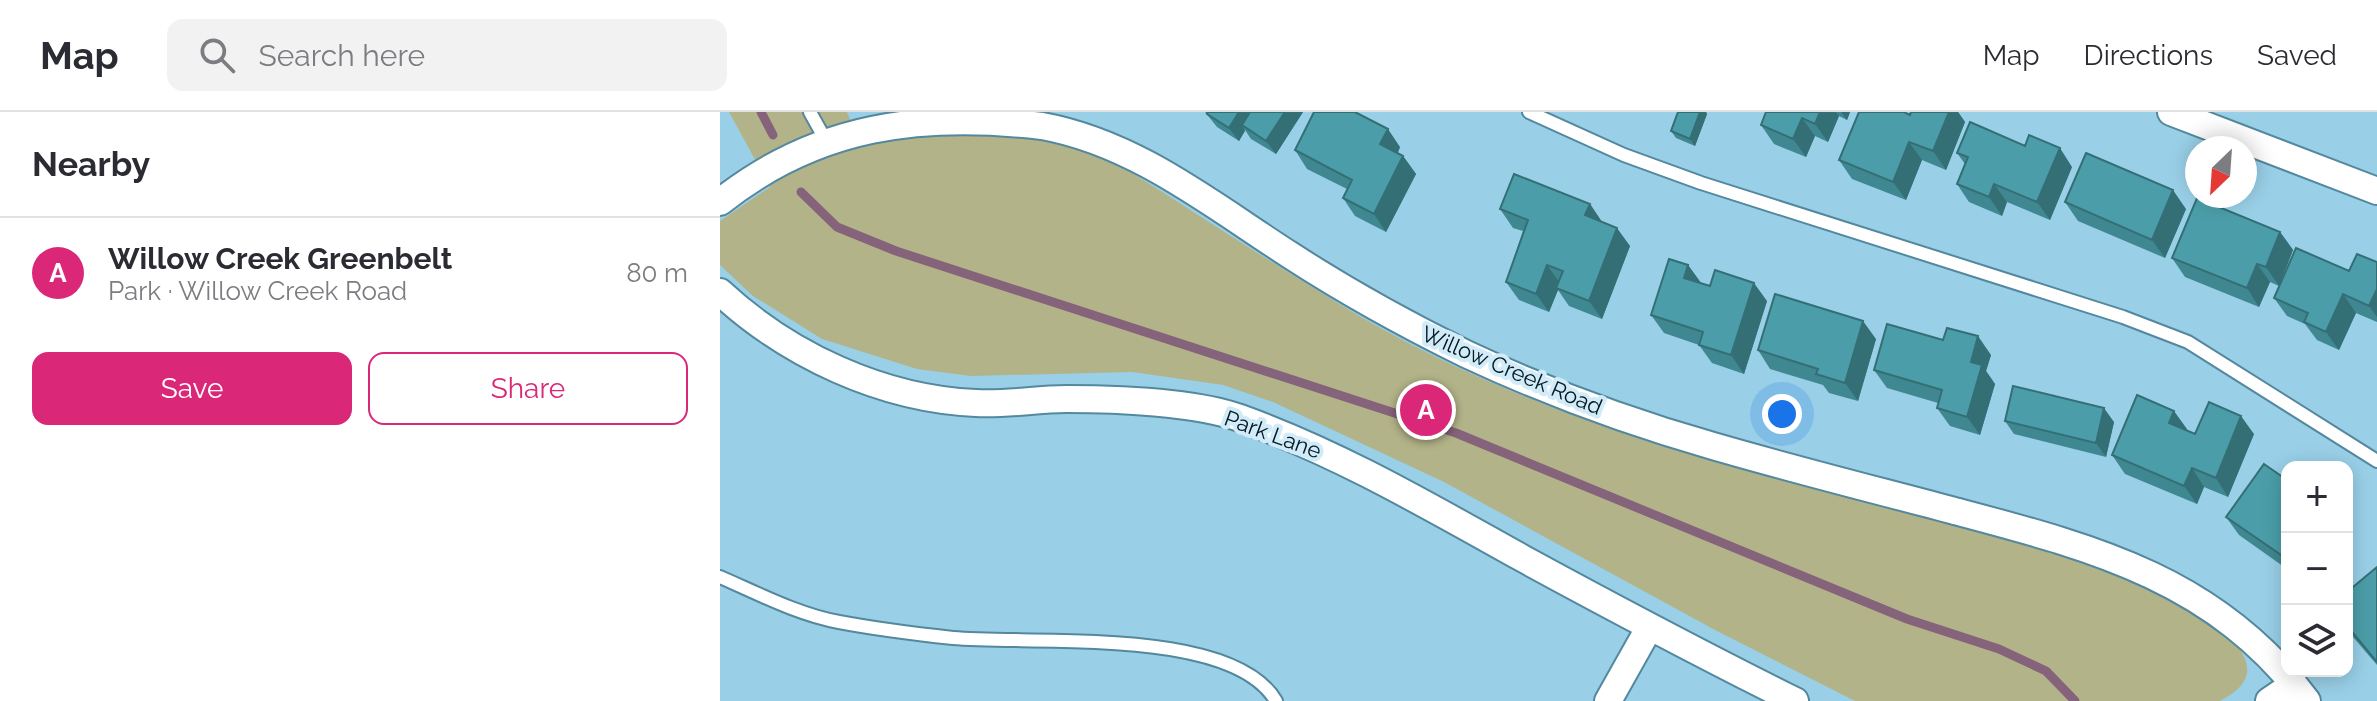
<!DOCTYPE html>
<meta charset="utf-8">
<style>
body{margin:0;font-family:Raleway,sans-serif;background:#f2f2f3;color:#2b2b33}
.controls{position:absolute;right:24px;bottom:24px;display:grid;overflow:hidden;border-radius:16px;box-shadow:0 4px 20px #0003}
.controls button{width:72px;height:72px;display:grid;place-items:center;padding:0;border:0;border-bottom:2px solid #e1e1e2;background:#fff;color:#2b2b33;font:40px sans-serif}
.compass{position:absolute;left:1465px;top:24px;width:72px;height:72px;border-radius:50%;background:#fff;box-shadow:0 4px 20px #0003;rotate:205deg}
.you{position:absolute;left:1062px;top:302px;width:28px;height:28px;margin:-20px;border:6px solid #fff;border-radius:50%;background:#1a73e8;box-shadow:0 0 0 12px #1a73e833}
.badge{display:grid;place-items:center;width:52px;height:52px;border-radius:50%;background:#db2777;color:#fff;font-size:26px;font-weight:700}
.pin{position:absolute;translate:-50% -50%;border:4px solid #fff;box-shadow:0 2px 8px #0006}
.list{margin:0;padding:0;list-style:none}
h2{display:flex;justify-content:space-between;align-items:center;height:104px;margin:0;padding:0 32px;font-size:34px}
h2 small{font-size:26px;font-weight:400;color:#7c7c81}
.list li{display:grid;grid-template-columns:52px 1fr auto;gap:24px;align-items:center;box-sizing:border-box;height:112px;padding:0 32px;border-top:2px solid #e1e1e2}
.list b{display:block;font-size:30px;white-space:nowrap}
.list p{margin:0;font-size:26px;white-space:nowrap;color:#7c7c81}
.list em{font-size:26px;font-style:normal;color:#7c7c81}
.actions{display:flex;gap:16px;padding:24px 32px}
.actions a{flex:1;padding:18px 0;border:2px solid #db2777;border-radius:16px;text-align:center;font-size:28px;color:#db2777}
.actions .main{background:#db2777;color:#fff}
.icon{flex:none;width:44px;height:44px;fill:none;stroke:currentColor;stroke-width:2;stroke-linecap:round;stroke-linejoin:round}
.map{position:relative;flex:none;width:1657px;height:589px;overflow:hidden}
header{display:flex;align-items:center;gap:48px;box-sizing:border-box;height:112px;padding:0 40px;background:#fff;border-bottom:2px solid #e1e1e2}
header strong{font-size:38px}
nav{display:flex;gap:44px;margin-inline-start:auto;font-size:28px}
.search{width:560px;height:72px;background:#f2f2f3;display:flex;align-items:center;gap:20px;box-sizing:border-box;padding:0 28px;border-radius:16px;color:#7c7c81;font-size:30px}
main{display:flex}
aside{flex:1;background:#fff}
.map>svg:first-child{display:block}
</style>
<header>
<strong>Map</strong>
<div class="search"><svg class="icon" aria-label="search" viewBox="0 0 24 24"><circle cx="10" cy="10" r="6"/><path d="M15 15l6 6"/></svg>Search here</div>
<nav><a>Map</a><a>Directions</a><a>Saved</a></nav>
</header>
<main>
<aside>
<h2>Nearby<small></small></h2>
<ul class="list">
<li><span class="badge">A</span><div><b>Willow Creek Greenbelt</b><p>Park · Willow Creek Road</p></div><em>80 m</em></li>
</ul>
<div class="actions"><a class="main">Save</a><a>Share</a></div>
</aside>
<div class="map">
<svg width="1657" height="589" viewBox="0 0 1657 589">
<rect width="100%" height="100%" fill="#99d0e8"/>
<!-- green -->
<path fill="#b3b389" d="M9 0H127L141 33C201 22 268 12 329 26 381 38 430 72 475 101 523 132 572 163 621 193 719 253 828 298 938 331 1034 359 1131 381 1227 407 1265 417 1305 424 1341 437 1380 451 1604 537 1500 589H1135L995 518 724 370 553 290 503 273 412 260 251 264 197 257 102 227 33 184 0 153V109L50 75Z"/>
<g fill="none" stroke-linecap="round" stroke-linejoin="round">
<!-- stream -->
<path stroke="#85637b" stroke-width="9" d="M41 0 53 23
M81 80 117 115 176 139 736 321 1187 507 1279 537 1326 559 1355 589"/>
<!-- lane casing -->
<g stroke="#53889e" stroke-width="16">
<path id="lane" d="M90 0 105 27
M809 0 904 43 981 71 1403 205 1468 230 1657 349
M0 465C37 481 79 503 119 510 156 517 196 522 233 526 313 533 512 514 556 589"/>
</g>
<!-- street casing -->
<g stroke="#53889e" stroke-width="30">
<path id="street" d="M1451 0 1657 79
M0 90C97 13 201 0 322 14 416 31 492 93 570 143 627 180 685 212 746 242 825 279 909 310 993 334 1072 357 1152 377 1231 398 1370 435 1496 466 1587 589
M0 180C68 243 162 287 256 291 286 293 316 287 346 287 396 287 475 290 520 306 620 342 710 395 802 446 892 495 983 543 1075 589
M888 589 929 516
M1549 589 1574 572"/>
</g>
<!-- lane -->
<use href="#lane" stroke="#fff" stroke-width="12"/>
<!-- street -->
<use href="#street" stroke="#fff" stroke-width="26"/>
</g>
<!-- wall -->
<path fill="#408891" d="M485 0H583L556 42 531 27 525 18 519 29 497 15Z
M958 0H986L987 2 975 34 956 26 951 19Z
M1046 0H1130L1127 8 1119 4 1108 30 1095 24 1086 45 1054 32 1041 13Z
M1191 0H1238L1245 10 1226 58 1202 48 1186 88 1132 67 1119 48 1190 3Z
M680 35 678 41 683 44 696 62 666 120 635 104 623 86 627 77 587 57 575 38Z
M1237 41 1352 55 1330 108 1287 90 1282 104 1249 90 1237 72 1245 52Z
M1345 90 1466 97 1445 146 1358 109Z
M870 92 882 110 910 134 882 207 849 194 838 178 829 200 799 188 786 170 803 119 793 116 780 97Z
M1560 120 1573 138 1559 174 1550 170 1539 195 1465 165 1452 146Z
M1657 150V210L1636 201 1619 238 1597 228 1585 212 1567 204 1554 186Z
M968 153 981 171 1047 189 1024 262 992 251 979 233 944 221 931 203Z
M1156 227 1138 289 1109 281 1103 273 1050 257 1038 238Z
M1271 243 1266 259 1275 272 1260 323 1230 314 1217 296 1218 291 1167 276 1154 258Z
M1285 309 1394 310 1386 345 1294 322Z
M1467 317V318L1475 322H1534L1508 385 1484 375 1477 392 1405 362 1392 343Z
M1567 368V457L1519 423 1506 405Z
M1657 455V553L1627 518V480Z"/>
<!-- shaded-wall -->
<path fill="#346f76" d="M519 0H532L522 13 525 19 519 29 509 16Z
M565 0H583L556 42 546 29Z
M980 0H986L987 2 975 34 970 27Z
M1100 0H1116L1119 4 1108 30 1095 12Z
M1121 0H1130L1127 8Z
M1229 0H1238L1245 10 1226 58 1213 39Z
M1082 6 1095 24 1086 45 1073 27Z
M668 17 680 35 673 50 660 32Z
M1189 30 1202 48 1186 88 1173 70Z
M1340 36 1352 55 1330 108 1317 90Z
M683 44 696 62 666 120 654 102Z
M1274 72 1287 90 1282 104 1269 85Z
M1453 78 1466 97 1445 146 1432 128Z
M870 92 882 110 865 103Z
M897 116 910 134 882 207 869 189Z
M1560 120 1573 138 1559 174 1546 155Z
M1537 152 1550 170 1539 195 1527 176Z
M827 153 840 171 836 176 838 178 829 200 816 182Z
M968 153 981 171 964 166Z
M1034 171 1047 189 1024 262 1011 243Z
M1657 177V205L1649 194Z
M1623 182 1636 201 1619 238 1606 220Z
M1143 209 1156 227 1138 289 1125 271Z
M1258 224 1271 243 1266 259 1275 272 1260 323 1247 305 1251 250Z
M1384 296 1394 310 1386 345 1376 331Z
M1454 299 1467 317 1462 329 1449 311Z
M1521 304 1534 322 1508 385 1496 366Z
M1472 356 1484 375 1477 392 1464 374Z"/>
<!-- building -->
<path fill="#4b9ea9" stroke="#346f76" stroke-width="2" d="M488 0H519L509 16 487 2Z
M530 0H565L546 29 522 13Z
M594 0H635L668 17 660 32 683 44 654 102 623 86 632 68 575 38Z
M958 0H980L970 27 951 19Z
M1046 0H1100L1095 12 1082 6 1073 27 1041 13Z
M1139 0H1184L1190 3 1191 0H1229L1213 39 1189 30 1173 70 1119 48Z
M1250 10 1305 34 1309 23 1340 36 1317 90 1274 72 1269 85 1237 72 1248 45 1237 41Z
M1366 41 1453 78 1432 128 1345 90Z
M794 62 870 92 865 103 897 116 869 189 836 176 843 159 827 153 816 182 786 170 808 108 780 97Z
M1477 86 1560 120 1546 155 1537 152 1527 176 1452 146Z
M1576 136 1629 159 1637 142 1657 150V177L1649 194 1623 182 1606 220 1584 210 1588 201 1554 186Z
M949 147 968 153 964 166 990 174 995 158 1034 171 1011 243 979 233 983 220 931 203Z
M1055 182 1143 209 1125 271 1096 262 1098 257 1038 238Z
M1167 212 1223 228 1227 216 1258 224 1251 250 1262 253 1247 305 1217 296 1222 278 1154 258Z
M1293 274 1384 296 1376 331 1285 309Z
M1417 283 1454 299 1449 311 1475 322 1489 290 1521 304 1496 366 1472 356 1464 374 1392 343Z
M1544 352 1567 368V447L1506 405Z
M1657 455V550L1627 514V480Z"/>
<g text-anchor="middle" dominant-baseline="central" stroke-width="8" stroke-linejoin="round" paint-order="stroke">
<!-- street labels -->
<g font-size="22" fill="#031821" stroke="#d1ecf8">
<text transform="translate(792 258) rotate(23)">Willow Creek Road</text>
<text transform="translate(553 322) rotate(20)">Park Lane</text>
</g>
</g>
</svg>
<div class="controls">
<button>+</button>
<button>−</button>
<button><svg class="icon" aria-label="layers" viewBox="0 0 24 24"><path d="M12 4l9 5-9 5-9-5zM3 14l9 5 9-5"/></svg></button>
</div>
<svg class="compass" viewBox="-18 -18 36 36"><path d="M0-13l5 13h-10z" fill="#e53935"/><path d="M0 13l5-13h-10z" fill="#7c7c81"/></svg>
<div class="you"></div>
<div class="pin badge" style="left:706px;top:298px">A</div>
</div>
</main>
